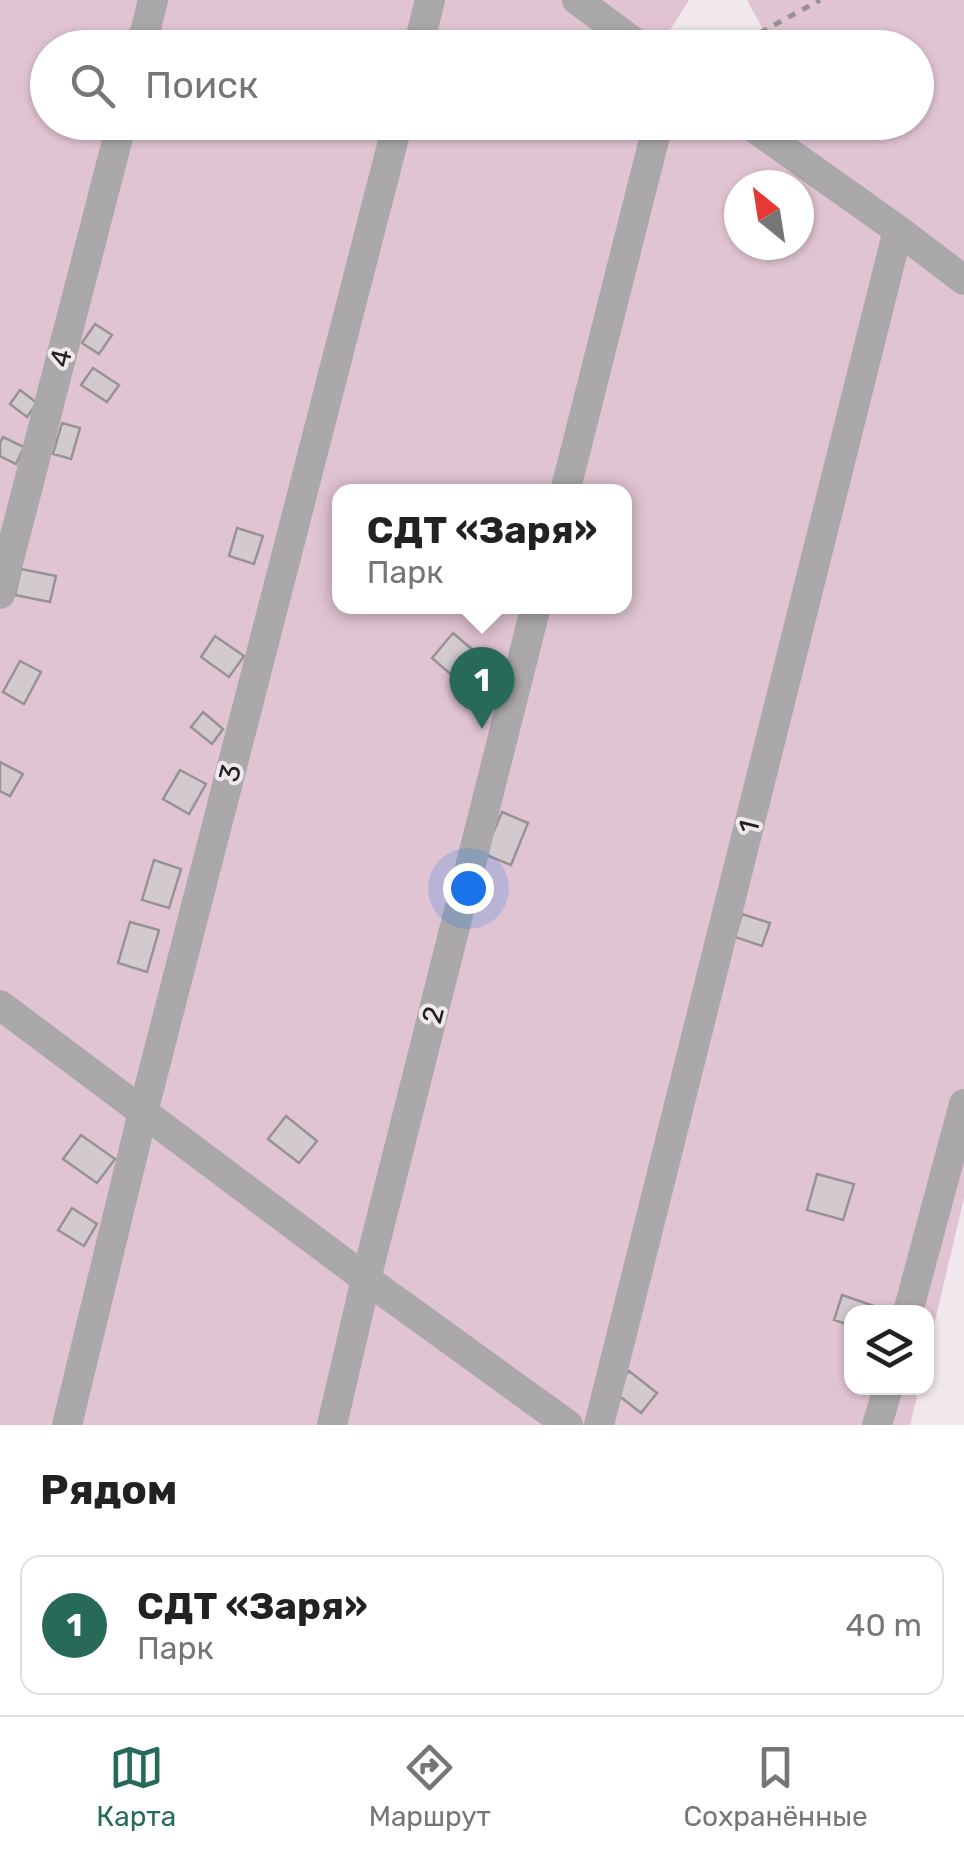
<!DOCTYPE html>
<html lang="ru">
<meta charset="utf-8">
<style>
body{margin:0;font-family:Rubik,sans-serif;background:#f2f2f2;color:#222}
.controls{position:absolute;right:30px;bottom:30px;display:grid;overflow:hidden;border-radius:20px;box-shadow:0 2px 8px #0004}
.controls button{width:90px;height:90px;display:grid;place-items:center;padding:0;border:0;border-bottom:2px solid #e0e0e0;background:#fff;color:#222;font:50px sans-serif}
.compass{position:absolute;left:724px;top:170px;width:90px;height:90px;border-radius:50%;background:#fff;box-shadow:0 2px 8px #0004;rotate:330deg}
.you{position:absolute;left:468px;top:888px;width:35px;height:35px;margin:-25px;border:8px solid #fff;border-radius:50%;background:#1a73e8;box-shadow:0 0 0 15px #1a73e833}
.badge{display:grid;place-items:center;width:65px;height:65px;border-radius:50%;background:#286a59;color:#fff;font-size:32px;font-weight:700}
.pin{position:absolute;translate:-50% -82px;filter:drop-shadow(0 2px 5px #0008)}
.pin::after{content:'';position:absolute;top:52px;width:35px;height:30px;background:inherit;clip-path:polygon(0 0,100% 0,50% 100%)}
.popup{position:absolute;left:332px;top:484px;width:300px;height:130px;box-sizing:border-box;display:grid;place-content:center;border-radius:20px;background:#fff;filter:drop-shadow(0 2px 8px #0005);font-size:32px;white-space:nowrap;color:#767676}
.popup b{font-size:38px;color:#222}
.popup::after{content:'';position:absolute;left:50%;top:100%;margin-left:-20px;border:20px solid transparent;border-top-color:#fff}
.list{margin:0;padding:0;list-style:none}
h2{display:flex;justify-content:space-between;align-items:center;height:130px;margin:0;padding:0 40px;font-size:42px}
h2 small{font-size:32px;font-weight:400;color:#767676}
.list li{display:grid;grid-template-columns:65px 1fr auto;gap:30px;align-items:center;box-sizing:border-box;height:140px;margin:0 20px 20px;padding:0 20px;border:2px solid #e0e0e0;border-radius:20px}
.list b{display:block;font-size:38px;white-space:nowrap}
.list p{margin:0;font-size:32px;white-space:nowrap;color:#767676}
.list em{font-size:32px;font-style:normal;color:#767676}
.icon{flex:none;width:55px;height:55px;fill:none;stroke:currentColor;stroke-width:2;stroke-linecap:round;stroke-linejoin:round}
.map{position:relative;flex:none;width:964px;height:1425px;overflow:hidden}
.search{position:absolute;background:#fff;box-shadow:0 2px 8px #0004;left:30px;right:30px;top:30px;height:110px;display:flex;align-items:center;gap:25px;box-sizing:border-box;padding:0 35px;border-radius:55px;color:#767676;font-size:38px}
.sheet{height:290px;background:#fff}
nav{display:flex;justify-content:space-around;align-items:center;box-sizing:border-box;height:140px;border-top:2px solid #e0e0e0;background:#fff;font-size:28px;color:#767676}
nav a{display:grid;justify-items:center;gap:5px}
nav .on{color:#286a59}
.map>svg:first-child{display:block}
</style>
<div class="map">
<svg width="964" height="1425" viewBox="0 0 964 1425">
<rect width="100%" height="100%" fill="#f0e8ec"/>
<!-- green -->
<path fill="#e1c4d3" fill-rule="evenodd" d="M0 0H689L665 38 679 47 48 48V122H916V48L753 47 762 28 747 0H964V1198L927 1355 926 1312H852V1388H919L910 1425H0ZM739 185H799V245H739ZM340 492H624V606H340Z"/>
<!-- building -->
<path fill="#d2cace" stroke="#999295" stroke-width="2.5" d="M95 324 112 335 99 354 82 343Z
M93 368 119 385 107 402 81 385Z
M20 390 37 403 27 417 10 404Z
M62 423 80 428 71 459 53 454Z
M3 437 24 447 16 464 0 456V443Z
M237 528 263 536 254 564 229 556Z
M21 569 56 576 50 602 15 595Z
M453 633 475 652 454 677 432 658Z
M215 636 244 656 229 677 201 657Z
M20 661 41 672 24 704 3 692Z
M203 712 223 729 212 744 191 727Z
M0 762 23 774 10 796 0 791Z
M180 770 206 784 189 814 163 799Z
M502 812 528 823 511 865 484 854Z
M154 860 181 869 169 908 142 900Z
M742 914 770 923 762 946 735 937Z
M130 922 159 930 147 972 118 963Z
M286 1116 317 1141 299 1163 268 1139Z
M81 1135 115 1159 97 1183 63 1159Z
M817 1174 854 1184 843 1220 807 1210Z
M72 1208 97 1224 84 1246 58 1230Z
M842 1295 877 1307 875 1312H852V1326L834 1320Z
M629 1371 657 1393 641 1413 613 1391Z"/>
<g fill="none" stroke-linecap="round" stroke-linejoin="round">
<!-- path -->
<path stroke="#979194" stroke-width="5" stroke-dasharray="8 8" stroke-linecap="butt" d="M732 48 820 0"/>
<!-- minor -->
<path stroke="#aba8aa" stroke-width="30" d="M577 0 642 48
M141 48 153 0
M418 48 430 0
M746 122 898 230 964 280
M565 492 655 136 661 122
M0 594 122 122
M0 1005 366 1279 568 1425
M908 1312 964 1104
M67 1425 143 1112 398 122
M332 1425 366 1279 536 606
M599 1425 898 230
M877 1425 888 1388"/>
</g>
<g text-anchor="middle" dominant-baseline="central" stroke-width="8" stroke-linejoin="round" paint-order="stroke">
<!-- street labels -->
<g font-size="28" fill="#242123" stroke="#f0e8ec">
<text transform="translate(61 358) rotate(-76)">4</text>
<text transform="translate(230 773) rotate(-76)">3</text>
<text transform="translate(749 827) rotate(-76)">1</text>
<text transform="translate(433 1015) rotate(-76)">2</text>
</g>
</g>
</svg>
<div class="controls">
<button><svg class="icon" aria-label="layers" viewBox="0 0 24 24"><path d="M12 4l9 5-9 5-9-5zM3 14l9 5 9-5"/></svg></button>
</div>
<svg class="compass" viewBox="-18 -18 36 36"><path d="M0-13l5 13h-10z" fill="#e53935"/><path d="M0 13l5-13h-10z" fill="#767676"/></svg>
<div class="you"></div>
<div class="pin badge" style="left:482px;top:729px">1</div>
<div class="popup"><b>СДТ «Заря»</b>Парк</div>
<div class="search"><svg class="icon" aria-label="search" viewBox="0 0 24 24"><circle cx="10" cy="10" r="6"/><path d="M15 15l6 6"/></svg>Поиск</div>
</div>
<section class="sheet">
<h2>Рядом<small></small></h2>
<ul class="list">
<li><span class="badge">1</span><div><b>СДТ «Заря»</b><p>Парк</p></div><em>40 m</em></li>
</ul>
</section>
<nav>
<a class="on"><svg class="icon" aria-label="map" viewBox="0 0 24 24"><path d="M3 6l6-2 6 2 6-2v14l-6 2-6-2-6 2zM9 4v14M15 6v14"/></svg>Карта</a>
<a><svg class="icon" aria-label="directions" viewBox="0 0 24 24"><path d="M12 3l9 9-9 9-9-9zM9 14v-3h6M13 9l2 2-2 2"/></svg>Маршрут</a>
<a><svg class="icon" aria-label="saved" viewBox="0 0 24 24"><path d="M7 4h10v16l-5-4-5 4z"/></svg>Сохранённые</a>
</nav>
